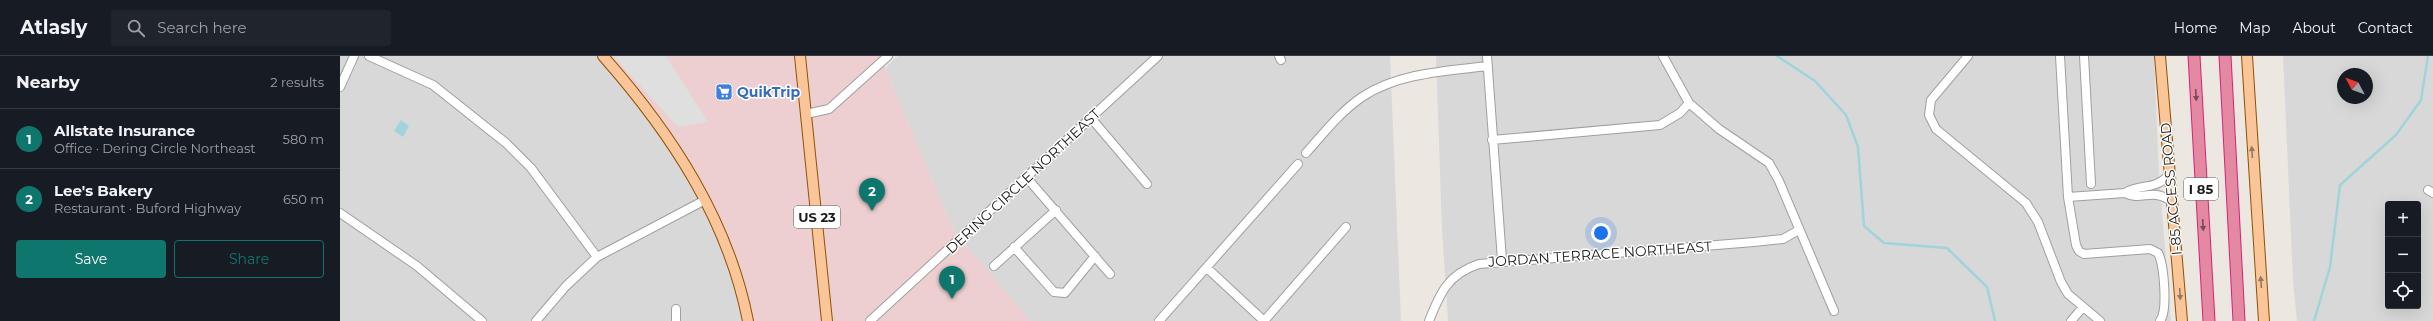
<!DOCTYPE html>
<meta charset="utf-8">
<style>
body{margin:0;font-family:Montserrat,sans-serif;background:#20242c;color:#f1f3f6}
.controls{position:absolute;right:12px;bottom:12px;display:grid;overflow:hidden;border-radius:4px;box-shadow:0 4px 16px #0002}
.controls button{width:36px;height:36px;display:grid;place-items:center;padding:0;border:0;border-bottom:1px solid #363941;background:#171b24;color:#f1f3f6;font:20px sans-serif}
.compass{position:absolute;left:1997px;top:12px;width:36px;height:36px;border-radius:50%;background:#171b24;box-shadow:0 4px 16px #0002;rotate:311deg}
.you{position:absolute;left:1261px;top:177px;width:14px;height:14px;margin:-10px;border:3px solid #fff;border-radius:50%;background:#1a73e8;box-shadow:0 0 0 6px #1a73e833}
.badge{display:grid;place-items:center;width:26px;height:26px;border-radius:50%;background:#0f766e;color:#fff;font-size:13px;font-weight:700}
.pin{position:absolute;translate:-50% -33px;filter:drop-shadow(0 1px 2px #0008)}
.pin::after{content:'';position:absolute;top:21px;width:14px;height:12px;background:inherit;clip-path:polygon(0 0,100% 0,50% 100%)}
.list{margin:0;padding:0;list-style:none}
h2{display:flex;justify-content:space-between;align-items:center;height:52px;margin:0;padding:0 16px;font-size:17px}
h2 small{font-size:13px;font-weight:400;color:#9ea1a6}
.list li{display:grid;grid-template-columns:26px 1fr auto;gap:12px;align-items:center;box-sizing:border-box;height:60px;padding:0 16px;border-top:1px solid #363941}
.list b{display:block;font-size:15px;white-space:nowrap}
.list p{margin:0;font-size:13px;white-space:nowrap;color:#9ea1a6}
.list em{font-size:13px;font-style:normal;color:#9ea1a6}
.actions{display:flex;gap:8px;padding:12px 16px}
.actions a{flex:1;padding:9px 0;border:1px solid #0f766e;border-radius:4px;text-align:center;font-size:14px;color:#0f766e}
.actions .main{background:#0f766e;color:#fff}
.icon{flex:none;width:22px;height:22px;fill:none;stroke:currentColor;stroke-width:2;stroke-linecap:round;stroke-linejoin:round}
.map{position:relative;flex:none;width:2093px;height:265px;overflow:hidden}
header{display:flex;align-items:center;gap:24px;box-sizing:border-box;height:56px;padding:0 20px;background:#171b24;border-bottom:1px solid #363941}
header strong{font-size:19px}
nav{display:flex;gap:22px;margin-inline-start:auto;font-size:14px}
.search{width:280px;height:36px;background:#20242c;display:flex;align-items:center;gap:10px;box-sizing:border-box;padding:0 14px;border-radius:4px;color:#9ea1a6;font-size:15px}
main{display:flex}
aside{flex:1;background:#171b24}
.map>svg:first-child{display:block}
</style>
<header>
<strong>Atlasly</strong>
<div class="search"><svg class="icon" aria-label="search" viewBox="0 0 24 24"><circle cx="10" cy="10" r="6"/><path d="M15 15l6 6"/></svg>Search here</div>
<nav><a>Home</a><a>Map</a><a>About</a><a>Contact</a></nav>
</header>
<main>
<aside>
<h2>Nearby<small>2 results</small></h2>
<ul class="list">
<li><span class="badge">1</span><div><b>Allstate Insurance</b><p>Office · Dering Circle Northeast</p></div><em>580 m</em></li>
<li><span class="badge">2</span><div><b>Lee's Bakery</b><p>Restaurant · Buford Highway</p></div><em>650 m</em></li>
</ul>
<div class="actions"><a class="main">Save</a><a>Share</a></div>
</aside>
<div class="map">
<svg width="2093" height="265" viewBox="0 0 2093 265">
<rect width="100%" height="100%" fill="#ece7e0"/>
<!-- residential -->
<path fill="#d9d8d8" fill-rule="evenodd" d="M0 0H260L327 86 368 149 406 265H0Z
M558 0H1050L1061 265H691L614 176 545 12Z
M1096 0H1814L1819 119 1831 265H1108L1102 174Z
M1943 0H2093V265H1957L1953 225ZM2003 18H2027V42H2003ZM2048 148H2078V250H2048Z"/>
<!-- commercial -->
<path fill="#eecfd1" d="M260 0H540L614 176 691 265H406L396 207 327 86Z"/>
<!-- parking -->
<path fill="#dfdfdf" d="M273 0H326L368 66 338 71Z"/>
<!-- water -->
<path fill="#a1d3da" d="M61 64 69 70 63 81 54 75Z"/>
<g fill="none" stroke-linecap="round" stroke-linejoin="round">
<!-- stream -->
<path stroke="#a1d3da" stroke-width="2.5" d="M1437 0 1475 25 1506 59 1518 91 1524 170 1544 187 1607 192 1647 231 1655 265
M1974 265 1990 211 2000 129 2056 79 2081 44 2088 0"/>
<!-- minor casing -->
<g stroke="#9f9f9f" stroke-width="10">
<path id="minor" d="M29 0 93 29 166 87 191 112 257 201
M939 0 941 4
M1147 0 1162 204
M1323 0 1349 47 1379 73 1429 107 1439 125 1494 255
M1628 0 1591 44 1589 59 1596 73 1686 147 1698 166 1721 226 1728 238 1760 265
M1720 0 1728 141 1785 137C1801 127 1814 135 1829 119
M1744 0 1751 128
M0 31 14 0
M466 58 489 53 548 0
M751 62 807 128
M1152 84 1320 69 1340 57 1349 47
M966 97C983 78 1000 56 1022 41 1058 17 1106 15 1148 10
M687 122 770 218
M2088 134 2093 137
M1785 137C1802 146 1811 131 1831 145
M1728 141 1736 189 1739 195 1744 198 1810 193 1818 197C1824 208 1828 255 1820 265
M0 157 77 210 142 265
M674 191 714 236 725 237 755 200
M654 210 716 154
M867 212 924 265
M336 253V265
M196 265 226 230 257 201 365 144
M530 265 818 0
M819 265 958 108
M924 265 1006 171
M1089 265C1100 237 1108 218 1139 208L1414 186 1443 183 1459 174
M1731 265 1743 251"/>
</g>
<!-- major casing -->
<g stroke="#8f5103" stroke-width="12">
<path id="major" d="M263 0C331 77 388 163 408 265
M460 0 487 265
M1820 0 1842 265
M1907 0 1924 265"/>
</g>
<!-- highway casing -->
<g stroke="#d12673" stroke-width="13">
<path id="highway" d="M1854 0 1869 265
M1885 0 1899 265"/>
</g>
<!-- minor -->
<use href="#minor" stroke="#fff" stroke-width="8"/>
<!-- major -->
<use href="#major" stroke="#fac598" stroke-width="10"/>
<!-- highway -->
<use href="#highway" stroke="#e488a3" stroke-width="11"/>
</g>
<!-- one-way arrows -->
<defs><path id="oneway-solid" d="M-6-.8H1V-3.2L6.5 0L1 3.2V.8H-6Z"/></defs>
<g fill="#754c58">
<use href="#oneway-solid" transform="translate(1856 39) rotate(87)"/>
<use href="#oneway-solid" transform="translate(1863 169) rotate(87)"/>
</g>
<g fill="#967860">
<use href="#oneway-solid" transform="translate(1912 96) rotate(-94)"/>
<use href="#oneway-solid" transform="translate(1921 226) rotate(-94)"/>
<use href="#oneway-solid" transform="translate(1840 238) rotate(87)"/>
</g>
<!-- icons -->
<defs>
<g id="supermarket-square" transform="scale(0.9)"><rect x="-9" y="-9" width="18" height="18" rx="4" fill="#3f7fe0" stroke="#fff"/><path d="M-6-5.5h2.5l.6 2H6L4.5 2H-2.5L-4.4-4H-6ZM-1.5 3.2a1.3 1.3 0 1 0 .1 0ZM3 3.2a1.3 1.3 0 1 0 .1 0Z" fill="#fff"/></g>
</defs>
<g fill-rule="evenodd">
<use href="#supermarket-square" x="384" y="36"/>
</g>
<g text-anchor="middle" dominant-baseline="central" stroke-width="3" stroke-linejoin="round" paint-order="stroke">
<!-- shield labels -->
<g fill="#fff" stroke="#5f5f5f" stroke-width="1">
<rect x="1844" y="122" width="34" height="22" rx="3"/>
<rect x="454" y="150" width="46" height="22" rx="3"/>
</g>
<g font-size="13" font-weight="bold" fill="#1b1b1b">
<text x="1861" y="133">I 85</text>
<text x="477" y="161">US 23</text>
</g>
<!-- shop labels -->
<g font-size="14" font-weight="bold" fill="#366cbe" stroke="#fff" text-anchor="start">
<text x="397" y="36">QuikTrip</text>
</g>
<!-- street labels -->
<g font-size="14" fill="#1b1b1b" stroke="#fff">
<text transform="translate(683 125) rotate(-43)">DERING CIRCLE NORTHEAST</text>
<text transform="translate(1831 133) rotate(-95)">I-85 ACCESS ROAD</text>
<text transform="translate(1260 198) rotate(-4)">JORDAN TERRACE NORTHEAST</text>
</g>
</g>
</svg>
<div class="controls">
<button>+</button>
<button>−</button>
<button><svg class="icon" aria-label="locate" viewBox="0 0 24 24"><circle cx="12" cy="12" r="6"/><path d="M12 2v4M12 18v4M2 12h4M18 12h4"/></svg></button>
</div>
<svg class="compass" viewBox="-18 -18 36 36"><path d="M0-13l5 13h-10z" fill="#e53935"/><path d="M0 13l5-13h-10z" fill="#9ea1a6"/></svg>
<div class="you"></div>
<div class="pin badge" style="left:612px;top:243px">1</div>
<div class="pin badge" style="left:532px;top:155px">2</div>
</div>
</main>
